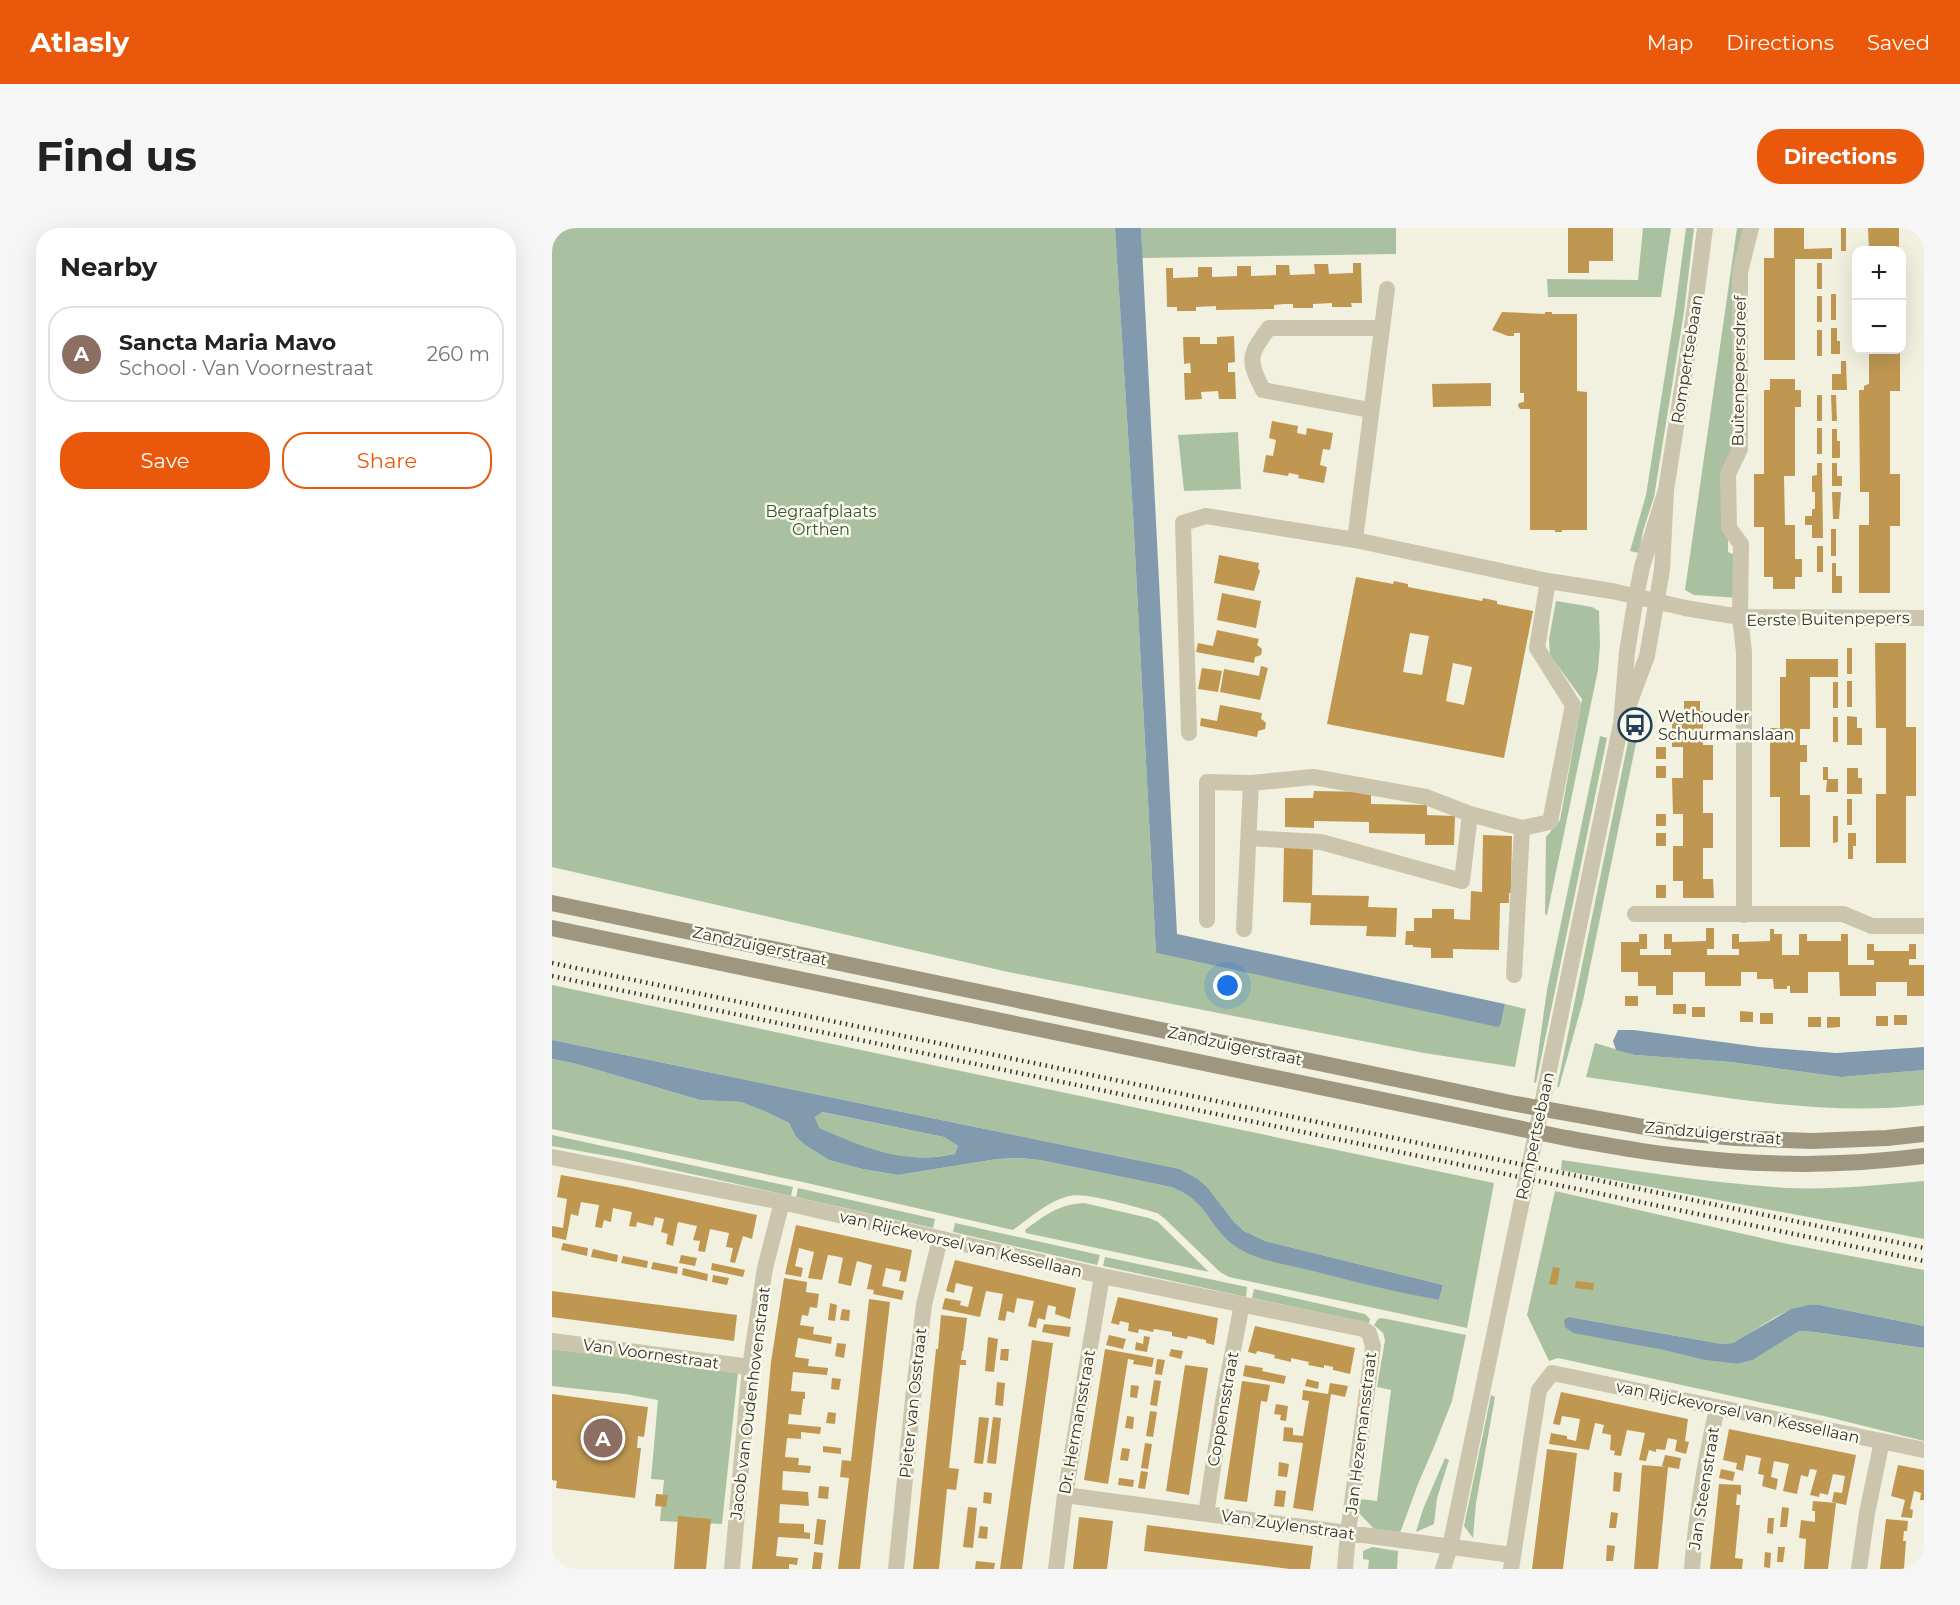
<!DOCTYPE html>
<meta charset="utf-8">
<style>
body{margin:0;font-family:Montserrat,sans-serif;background:#f6f6f6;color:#222}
.controls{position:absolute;right:18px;top:18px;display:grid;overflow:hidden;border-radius:12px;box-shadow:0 6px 24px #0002}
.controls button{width:54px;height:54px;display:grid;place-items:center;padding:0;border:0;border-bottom:2px solid #e0e0e0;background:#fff;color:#222;font:30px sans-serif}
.you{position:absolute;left:676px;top:758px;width:21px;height:21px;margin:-15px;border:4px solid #fff;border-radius:50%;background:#1a73e8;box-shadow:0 0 0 9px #1a73e833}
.badge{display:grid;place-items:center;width:39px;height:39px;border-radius:50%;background:#ea580c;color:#fff;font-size:20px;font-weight:700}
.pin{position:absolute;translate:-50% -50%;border:3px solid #fff;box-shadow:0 2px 6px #0006}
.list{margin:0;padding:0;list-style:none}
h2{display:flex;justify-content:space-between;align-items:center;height:78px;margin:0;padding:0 24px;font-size:26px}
h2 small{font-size:20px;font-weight:400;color:#767676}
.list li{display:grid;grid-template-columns:39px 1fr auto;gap:18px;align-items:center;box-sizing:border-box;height:96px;margin:0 12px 12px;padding:0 12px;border:2px solid #e0e0e0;border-radius:24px}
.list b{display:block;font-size:22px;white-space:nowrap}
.list p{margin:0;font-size:20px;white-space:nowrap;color:#767676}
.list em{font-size:20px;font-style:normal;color:#767676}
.actions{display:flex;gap:12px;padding:18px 24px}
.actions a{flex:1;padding:14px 0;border:2px solid #ea580c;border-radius:24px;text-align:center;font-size:21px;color:#ea580c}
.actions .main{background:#ea580c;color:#fff}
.map{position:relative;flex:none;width:1372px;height:1341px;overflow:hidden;border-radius:24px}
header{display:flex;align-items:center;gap:36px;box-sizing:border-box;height:84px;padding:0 30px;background:#ea580c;color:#fff}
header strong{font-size:28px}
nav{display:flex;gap:33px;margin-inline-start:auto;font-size:21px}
.intro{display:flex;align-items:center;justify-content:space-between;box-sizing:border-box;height:144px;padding:0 36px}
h1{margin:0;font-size:42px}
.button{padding:15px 27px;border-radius:24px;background:#ea580c;color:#fff;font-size:21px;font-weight:700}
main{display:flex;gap:36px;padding:0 36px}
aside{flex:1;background:#fff;border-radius:24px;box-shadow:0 6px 24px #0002}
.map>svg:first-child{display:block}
</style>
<header>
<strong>Atlasly</strong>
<nav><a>Map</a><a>Directions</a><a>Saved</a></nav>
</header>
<div class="intro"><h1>Find us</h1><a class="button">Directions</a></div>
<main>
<aside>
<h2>Nearby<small></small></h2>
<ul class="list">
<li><span class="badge" style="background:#8d6e63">A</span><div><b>Sancta Maria Mavo</b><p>School · Van Voornestraat</p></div><em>260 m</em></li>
</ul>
<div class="actions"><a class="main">Save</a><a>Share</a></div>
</aside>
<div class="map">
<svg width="1372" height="1341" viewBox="0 0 1372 1341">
<rect width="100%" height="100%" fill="#f2f1e0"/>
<!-- green -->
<path fill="#a9c1a1" d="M0 0H563L581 286 604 725 946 798 949 796 953 776 974 781 963 839 872 825 456 744 0 639Z
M589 0H844V26L590 30Z
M1091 0H1119L1109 69H996L995 51 1086 52Z
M1134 0H1142L1132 84 1102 269 1091 303 1087 325 1078 323 1094 267 1123 83Z
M1185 0H1194L1184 228 1177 229 1176 324 1188 329V370L1142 367 1133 362Z
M686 204 689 261 632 263 626 207Z
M1004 373 1040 379 1047 383 1048 417 1046 442 995 687 993 686 994 609 1008 592 1030 471 998 427 997 411Z
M1048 508 1055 510 984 855 982 854 995 762Z
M1076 514 1084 515 1031 773 1007 859H1005Z
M0 757 942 955 915 1100 677 1049 668 1044 612 990 605 985C585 980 536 964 517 968 496 973 478 990 461 1002L246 953 0 901V831L25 836 148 872 189 874 212 883 237 895 244 909 253 917 277 932 310 941 346 947 445 931 466 930 488 932 619 959 633 964 645 973 672 1008 822 1058 887 1072 891 1057 713 1013 692 1003 682 994 656 960 646 951 628 941 0 812Z
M1043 815 1083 827 1179 834 1289 849 1372 842V877C1260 890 1145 864 1034 849Z
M269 884 392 909 406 918 403 926C349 937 315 921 266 900L263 889Z
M0 907 241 959 239 968 72 931 0 918Z
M1010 932C1084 943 1159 955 1234 960 1280 962 1327 957 1372 953V1011L1009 942Z
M246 960 383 991 381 1000 244 969Z
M1003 963 1236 1016 1372 1042V1098L1268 1077C1232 1075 1212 1100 1181 1115L1170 1116 1017 1089 1107 1121 1152 1132 1185 1136 1201 1132 1247 1103 1263 1104 1372 1120V1213L1272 1188 1006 1130 997 1133 975 1087Z
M532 975 597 990 606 994 657 1044 474 1005 473 1002C495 986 505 977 532 975Z
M403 995 548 1027 545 1037 401 1004Z
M553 1029 695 1059 694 1069 551 1038Z
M702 1061 813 1086 818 1091 817 1095 700 1070Z
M830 1090 914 1107 900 1173 882 1219 866 1256 848 1305 823 1302 807 1285 808 1271 825 1273 839 1162 825 1159 833 1112 831 1105 822 1097 826 1091Z
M0 1121 186 1144 170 1296 108 1293 112 1252 99 1251 106 1172 73 1166 0 1158Z
M939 1167 943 1169 924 1275 921 1310 912 1298Z
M893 1230 897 1232 885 1270 882 1296 864 1304 871 1281Z
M820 1319 846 1323 845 1341H816L817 1332 811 1331V1323Z"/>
<!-- water -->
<path fill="#819aae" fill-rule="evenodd" d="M563 0H589L625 706 953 776 949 796 946 799 604 725 581 286Z
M1066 802H1082L1207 819 1284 825 1372 819V842L1289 849 1179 834 1083 827 1064 822 1061 813Z
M0 812 628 941 646 951 656 960 682 994 692 1003 713 1013 891 1057 887 1072C843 1064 800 1053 757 1042 733 1036 707 1033 686 1020 657 1002 657 972 619 959L488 932 467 930 445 931 346 947 310 941 277 932 253 917 244 909 237 895 212 883 189 874 148 872 25 836 0 831ZM270 884 392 909 406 918 403 926C350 937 314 920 267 900L263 889Z
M1256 1077H1268L1372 1098V1120L1263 1104 1247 1103 1201 1132 1185 1136 1152 1132 1107 1121 1021 1105 1013 1099 1012 1092 1017 1089 1170 1116 1181 1115 1239 1081Z"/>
<!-- building -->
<path fill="#bf9751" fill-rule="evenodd" d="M1016 0H1061V33H1037V45H1016Z
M1222 0H1252V21L1280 20V31H1243V132H1212V30H1222Z
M1289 0H1294V23H1289Z
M1316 0H1347V22H1317Z
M801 35H809L810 75H799L800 79H780V75L761 76V80H741V76H732L722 77V81H719L664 82V78L644 79V83H625V79H615L614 40H621V50L646 49V39H660V49L685 48V38H699V48L724 47V37H737L738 47 763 46 762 36H776L777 46 801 45Z
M1265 35H1270V61H1265Z
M1279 66H1284V92H1279Z
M1265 68H1270V94H1265Z
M950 84 993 86V84H1000V86H1025V163L1035 164V302H1010V304H1003V302H978V181H968L966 178 967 175 972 174V165H968V105H962V108H956L940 102Z
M1279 100H1285V113H1288V126H1279Z
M1265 102H1270V128H1265Z
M682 108 683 134 676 135V144H683L684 171H667L666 163 649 164 650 171 633 172 632 145H639L638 135 632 136 631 109H648V116H665V109Z
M1317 122H1348V163H1338V246H1348V298H1338V365H1307V297H1317V264H1308L1307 162H1312V158L1317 156Z
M1289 133H1294L1295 162H1280V146H1289Z
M1218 151H1243V162H1249V179H1243V248H1232L1233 297H1243V331H1250V349H1243V361H1221V349H1212V299H1202V246H1212V162H1218Z
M939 155V178L881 179 880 156Z
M1265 167H1270V193H1265Z
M1279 167H1284L1285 193H1280Z
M720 193 746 198 745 205 754 207 755 200 781 205 778 222 771 221 768 237 775 239 772 255 746 250 747 247 737 245 736 248 711 244 714 227 721 228 724 212 717 210Z
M1265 200H1270V226H1265Z
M1280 201H1285V213H1288V230H1280Z
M1265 235H1270L1271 310H1260V297H1253V288H1260V281H1263V264H1260V248L1265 247Z
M1280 235H1285V248H1290V258H1280Z
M1280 264H1289L1287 291H1281Z
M1279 301H1284V328H1279Z
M1265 318H1271V344H1265Z
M667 327 707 335 706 340 708 343 702 363 662 355Z
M1280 335H1284V348H1290V365H1280Z
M804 349 841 356 842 353 856 356V359L930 373 931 370 945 373V376L981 383 952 530 775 496ZM858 405 877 408 870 447 851 444ZM901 435 920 439 912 477 894 473Z
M670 365 709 373 704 400 665 392Z
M665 402 707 411 705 417 710 421 709 427 703 429 702 435 644 424 646 415 661 418Z
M1323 415H1354V499H1364V568H1354V635H1324V566H1334V500H1324Z
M1295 420H1300V446H1295Z
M1234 431H1286V449H1258V501H1248V517H1255V534H1248V567H1258V619H1228V569H1218V500H1228V449H1234Z
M709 438 716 440 708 472 668 464 672 441 707 448Z
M650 440 670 443 666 464 646 461Z
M1295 453H1300V479H1295Z
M1281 454H1286V480H1281Z
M1132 473H1148V483H1151V517H1161V552H1151V585H1161V620H1151V651H1161L1162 670H1131V653H1121V618H1131V586H1121L1120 550H1131V519H1120V483H1132Z
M668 477 710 485 709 491 711 492 714 495 713 501 706 503 705 509 648 498 649 490 665 493Z
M1295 488 1305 489V500H1310V517H1295Z
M1281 489H1286V514H1281Z
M1104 519H1114V531H1104Z
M1104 538H1114V550H1104Z
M1271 539H1276V551H1286V564H1274L1275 552H1271Z
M1295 540H1306V550H1310V566H1295Z
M762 563 819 564V576L875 577V587L903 588 902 617H873V606L817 605V594L762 593V600L733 599V570H761Z
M1295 571H1300V597H1295Z
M1104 586H1114V598H1104Z
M1281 588H1286V614L1281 615Z
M1104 605H1114V618H1104Z
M1296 605H1304V618H1301V631H1296Z
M931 607 960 608 959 665H957V675H948L947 722 901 721V730H879V720L861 719V717H853L854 703H862V690H880V681H902V691L918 692 919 663 930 664Z
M732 617 761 618 760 667 817 668 816 679 845 680 844 709 814 708 815 698 758 697 759 675 731 674Z
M1104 657H1114V670H1104Z
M1154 700H1162V721H1155V727H1187V721H1180V706H1187V714L1218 713V701H1222V706H1230V727H1247V706H1255V713H1289V706H1296V737H1322V732H1315V716H1322V723H1357V716H1364V731H1357V737H1372V768H1355V754H1324V768H1288L1287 744H1256V765H1238V758H1235V761H1222L1221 751H1205V744H1189V758H1153V744H1121V767H1104V758H1086V744H1069V714H1087V706H1095V721H1088V727H1119V721H1112V706H1120V714L1154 713Z
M1073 768H1086V778H1073Z
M1121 776H1134V786H1121Z
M1140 779H1153V789H1140Z
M1188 783 1201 784V794H1188Z
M1208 785H1221V796H1208Z
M1342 787H1355V797H1342Z
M1324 788H1336V798H1324Z
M1256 789H1269V799H1256Z
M1275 789H1288V799L1275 800Z
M9 947 75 959 205 987 200 1011 191 1008 183 1035 178 1034 181 1020 174 1019 177 1005 158 1001 153 1024 146 1023 148 1013 141 1012 145 998 126 994 121 1018 114 1016 116 1006 109 1004 112 991 103 989 101 998 85 994 84 999 77 998 80 984 61 980 59 994 52 992 50 1000 43 999 47 977 29 974 26 988 19 986 14 1012 0 1009V998L11 1000 13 985 15 971 5 969Z
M244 997 360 1022 354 1054 347 1053 349 1043 334 1040 330 1058 352 1063 350 1072 321 1066 322 1062 315 1061 320 1037 305 1033 299 1058 286 1055 291 1030 283 1028 276 1027 270 1052 256 1050 262 1024 247 1020 243 1038 251 1040 249 1049 233 1046Z
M11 1015 36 1020 35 1028 9 1022Z
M41 1021 66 1027 65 1034 39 1029Z
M129 1027 145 1030 143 1038 127 1035Z
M71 1028 96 1033 95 1040 69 1035Z
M403 1032 524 1060 518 1091 503 1086 504 1079 496 1077 493 1092 486 1090 484 1100 476 1098 482 1073 465 1070 462 1085 455 1083 453 1093 446 1092 451 1066 434 1063 428 1089 390 1081 393 1070 409 1073 408 1077 416 1079 421 1059 404 1055 402 1065 394 1063Z
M101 1034 126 1039 125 1046 99 1041Z
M160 1035 193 1042 191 1049 159 1042Z
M1001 1039 1008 1040 1005 1057 997 1056Z
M131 1040 156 1046 155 1053 130 1047Z
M161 1047 177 1050 175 1057 160 1054Z
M232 1050 255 1054 254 1064 267 1066 265 1080 258 1079 256 1088 250 1087 248 1097 262 1099 261 1106 280 1109 279 1116 246 1110 243 1129 257 1131 256 1138 276 1140 275 1147 241 1144 239 1163 253 1164V1171H251L249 1187 237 1186 236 1196 269 1199 268 1206 249 1204V1211L235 1210 233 1229 247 1230 246 1237 259 1238 258 1245 231 1243 230 1262 256 1264 257 1278 228 1276 227 1295 252 1296V1304L258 1305V1311L226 1309 224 1328 246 1330 245 1337 237 1336V1341H200L219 1134Z
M1024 1053 1042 1055 1041 1062 1023 1060Z
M0 1063 185 1087 182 1113 0 1089Z
M566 1069 666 1090 662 1117 654 1115V1112L636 1108 635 1111 620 1108V1104L602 1101 601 1104 587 1101 586 1105 576 1103 577 1095 568 1093 567 1097 559 1095Z
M317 1071 338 1074 310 1321 308 1341H286L297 1250 288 1249 290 1232 299 1233Z
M278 1075 285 1077 283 1093 276 1092Z
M290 1081 298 1082 297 1093 288 1092Z
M389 1087 415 1090 411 1123H410L409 1132H414V1137H408L397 1240 407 1241 404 1262 395 1261 387 1341H361L384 1121H386Z
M492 1096 519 1099 517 1109 490 1104Z
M703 1098 803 1120 798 1146 781 1142V1139L772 1137V1140L756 1137 757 1134 739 1130V1134L722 1130 723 1127 705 1123 704 1126 696 1124Z
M557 1107 574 1111 571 1121 554 1117Z
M592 1108 598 1109 595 1124 583 1122 584 1114 591 1116Z
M436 1109 446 1111 442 1144 433 1143Z
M480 1112 501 1115 474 1310 470 1341H448Z
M285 1115 294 1116 292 1130 283 1128Z
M449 1121H457L456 1133 448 1132Z
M553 1121 602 1130 600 1139 581 1136 582 1132 576 1131 556 1256 532 1252Z
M619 1121 631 1123 629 1131 617 1128Z
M605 1131 613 1132 610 1147 603 1146Z
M633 1137 656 1140 637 1267 614 1263Z
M693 1137 711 1140 710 1143 734 1148 732 1156 691 1148Z
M280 1150 289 1151 287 1162 279 1161Z
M755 1151 767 1154 766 1161 753 1158Z
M602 1152 609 1153 605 1178 598 1177Z
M690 1153 718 1157 715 1174 709 1173 695 1274 672 1271Z
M445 1154 453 1155 451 1178 443 1177Z
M778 1155 796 1158 793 1169 779 1166 761 1283 741 1280 751 1215 731 1213 732 1199 741 1200V1207L751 1208 757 1173 750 1172 751 1162 776 1166Z
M579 1157 587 1158 585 1170 578 1169Z
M1009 1164 1136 1191 1133 1213 1137 1214 1134 1226 1123 1223 1125 1212 1116 1210 1113 1222 1104 1221V1224L1097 1222 1094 1233 1087 1232 1093 1205 1075 1202 1069 1228 1062 1227 1063 1223 1058 1222 1059 1207 1050 1205 1052 1197 1043 1195 1037 1222 997 1216 999 1205 1015 1208V1211L1024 1213 1028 1191 1010 1188 1008 1197 1001 1196Z
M0 1166 96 1179 92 1209 86 1208 85 1220H89L83 1270 4 1260 5 1253 0 1252Z
M724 1176 736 1178 734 1193 728 1192 729 1187 722 1186Z
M598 1183 605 1184 601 1209 594 1208Z
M276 1184 284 1185 283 1196 274 1195Z
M575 1188 582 1189 581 1201 573 1200Z
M427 1189 437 1190 431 1236 422 1235Z
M441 1189 449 1190 444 1236 435 1235Z
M1177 1201 1304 1227 1294 1277 1280 1274 1282 1264 1290 1265 1293 1248 1281 1246 1276 1267 1268 1265 1267 1269 1258 1267 1265 1242 1258 1241 1256 1249 1249 1247 1245 1266 1231 1263 1237 1236 1222 1233 1219 1249 1226 1251 1224 1262 1210 1258 1212 1247 1206 1246 1209 1230 1194 1227 1191 1243 1184 1241 1185 1235 1171 1232Z
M593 1215 600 1216 596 1241 589 1240Z
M271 1218 289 1220V1226L271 1224Z
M570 1220 578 1221 576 1233 568 1232Z
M995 1221 1025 1225 1011 1341H980Z
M1113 1227 1129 1230 1127 1241 1110 1238Z
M727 1234 737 1236 735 1249 726 1248Z
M1090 1237 1116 1239 1106 1341H1082Z
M1346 1237 1372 1242V1272H1368L1369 1265 1362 1263 1358 1281 1361 1282 1360 1290 1349 1289 1353 1272 1339 1268Z
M1169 1241 1183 1244 1181 1253 1167 1250Z
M589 1243 596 1244 593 1261 586 1260Z
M1062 1244 1070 1245 1068 1264 1061 1263Z
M567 1250 582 1252 581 1259 566 1257Z
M1167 1256 1189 1257V1267L1185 1266 1184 1277H1188L1183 1330 1191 1331 1190 1341H1158Z
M267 1258 277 1259 276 1271 266 1270Z
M724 1262 734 1263 732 1279 722 1278Z
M432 1264 440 1265 439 1276 431 1275Z
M104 1266 116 1267 114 1279 103 1278Z
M1261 1273 1284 1275 1276 1341H1252L1254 1311 1247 1310 1249 1292 1263 1294V1283H1260Z
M416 1279 425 1280 421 1320 411 1319Z
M1230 1279 1237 1280 1235 1299H1228Z
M1059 1284 1066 1285 1064 1300H1057Z
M126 1288 159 1291 154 1341H122Z
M527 1289 561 1293 555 1341H521Z
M1216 1290H1222L1221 1306 1215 1305Z
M265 1291 274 1292 271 1317 262 1316Z
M1334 1291 1356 1293 1355 1303H1352L1351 1313H1354L1352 1341H1328Z
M595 1297 761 1318 758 1341H738L592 1323Z
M428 1298 436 1299 435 1311 426 1310Z
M1055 1317 1063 1318 1061 1333H1054Z
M1226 1319H1233L1231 1334H1225Z
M262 1324 271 1325 269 1341H260Z
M1213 1324 1219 1325 1218 1340 1212 1339Z
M424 1333 443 1335 442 1341H423Z"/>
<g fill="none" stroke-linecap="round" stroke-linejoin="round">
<!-- pedestrian -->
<path stroke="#cac5ac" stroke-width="16" d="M697 610 769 614 910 653 918 586"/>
<!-- minor -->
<path stroke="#cac5ac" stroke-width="16" d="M835 61 803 312 996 353 1060 363 1133 380 1188 389 1189 316 1177 300 1176 246 1188 221V44L1199 0
M818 182 711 162C695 131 697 127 717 100H830
M637 505 631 295 654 288 803 312
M1083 686H1291L1320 698H1372
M1192 687V424L1188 389 1372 390
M655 692V554L699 555 761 549 874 569 918 586 970 600
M692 701 699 555
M962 747 970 600 998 594 1021 477 985 420 996 353
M0 929 230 974 550 1048 811 1101 817 1105 821 1118 796 1305 793 1341
M0 1113 198 1139
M513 1267 960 1327
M654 1286 671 1174 690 1076
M180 1341 198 1139 213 1040 230 974
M344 1341 361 1171 372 1077 388 1011
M504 1341 513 1267 550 1048
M959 1341 987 1162 1000 1145 1372 1222
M1140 1341C1144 1286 1153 1234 1165 1180
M1307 1341 1315 1285 1330 1213"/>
<!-- tertiary -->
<path stroke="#cac5ac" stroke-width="16" d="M1076 479 1095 428 1110 342 1114 262 1142 85 1153 0
M891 1341 898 1319 1069 496 1075 424 1084 369 1090 339 1114 262"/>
<!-- secondary -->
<path stroke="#9e967e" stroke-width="16" d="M0 675 959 875 1120 904 1184 910 1260 913 1335 910 1372 906
M0 700 1014 910C1049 916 1084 923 1119 927 1202 938 1289 939 1372 928"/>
<!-- rail -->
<path stroke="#38342b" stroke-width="4.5" stroke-dasharray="1.5 4.5" stroke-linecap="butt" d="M0 735 1372 1020
M0 748 1372 1033"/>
</g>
<!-- icons -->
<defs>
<g id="bus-ring" transform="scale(1.725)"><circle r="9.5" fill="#faf9ed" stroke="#223f58" stroke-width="1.5"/><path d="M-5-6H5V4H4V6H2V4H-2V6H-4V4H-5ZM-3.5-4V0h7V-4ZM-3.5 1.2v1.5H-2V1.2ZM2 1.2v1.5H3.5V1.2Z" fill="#223f58"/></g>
</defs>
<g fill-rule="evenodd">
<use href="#bus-ring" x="1083" y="497"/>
</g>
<g text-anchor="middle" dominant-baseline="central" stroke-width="5" stroke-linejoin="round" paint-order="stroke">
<!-- street labels -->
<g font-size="16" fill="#38342b" stroke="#faf9ed">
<text transform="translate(1135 131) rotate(-81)">Rompertsebaan</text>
<text transform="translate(1187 143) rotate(-89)">Buitenpepersdreef</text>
<text transform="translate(1276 391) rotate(-1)">Eerste Buitenpepers</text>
<text transform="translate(208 718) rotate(12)">Zandzuigerstraat</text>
<text transform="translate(683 818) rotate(12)">Zandzuigerstraat</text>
<text transform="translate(1161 905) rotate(5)">Zandzuigerstraat</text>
<text transform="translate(983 908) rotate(-78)">Rompertsebaan</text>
<text transform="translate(409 1016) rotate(13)">van Rijckevorsel van Kessellaan</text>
<text transform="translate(99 1126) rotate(8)">Van Voornestraat</text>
<text transform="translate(198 1175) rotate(-83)">Jacob van Oudenhovenstraat</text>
<text transform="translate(361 1175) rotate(-84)">Pieter van Osstraat</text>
<text transform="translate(671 1181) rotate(-80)">Coppensstraat</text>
<text transform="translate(1186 1184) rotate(12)">van Rijckevorsel van Kessellaan</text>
<text transform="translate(525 1194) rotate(-80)">Dr. Hermansstraat</text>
<text transform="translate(809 1205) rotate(-83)">Jan Hezemansstraat</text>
<text transform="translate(1152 1260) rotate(-81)">Jan Steenstraat</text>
<text transform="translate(736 1297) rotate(8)">Van Zuylenstraat</text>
</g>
<!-- park labels -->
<g font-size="16" fill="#395530" stroke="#faf9ed">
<text x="269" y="283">Begraafplaats<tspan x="269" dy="18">Orthen</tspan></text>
</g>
<!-- poi labels -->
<g font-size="16" fill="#38342b" stroke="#faf9ed" text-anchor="start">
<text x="1106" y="488">Wethouder<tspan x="1106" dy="18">Schuurmanslaan</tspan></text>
</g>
</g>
</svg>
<div class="controls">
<button>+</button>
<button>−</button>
</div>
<div class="you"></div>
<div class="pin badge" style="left:51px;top:1210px;background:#8d6e63">A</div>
</div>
</main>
